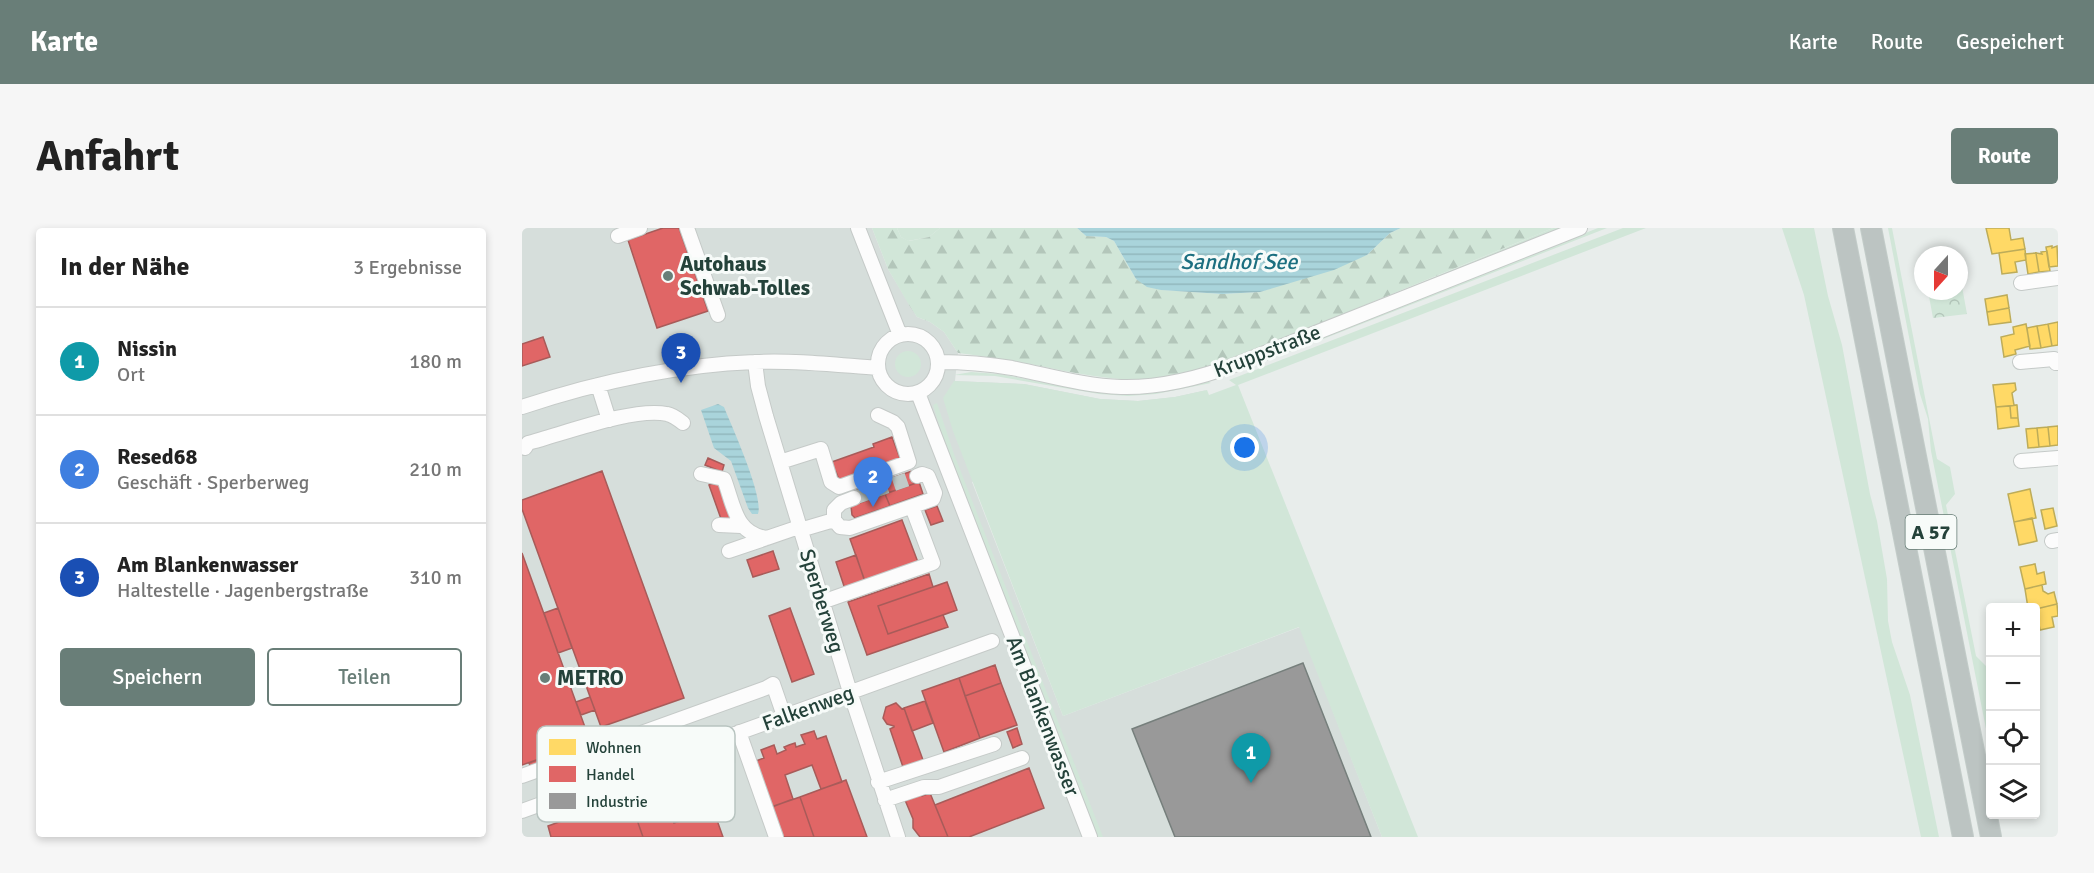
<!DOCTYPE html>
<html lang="de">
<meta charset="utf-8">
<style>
body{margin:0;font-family:Signika,sans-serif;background:#f6f6f6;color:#222}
.controls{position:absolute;right:18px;bottom:18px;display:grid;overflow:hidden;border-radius:6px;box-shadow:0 3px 9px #0003}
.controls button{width:54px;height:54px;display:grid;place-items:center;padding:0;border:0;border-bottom:2px solid #e0e0e0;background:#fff;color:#222;font:30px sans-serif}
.compass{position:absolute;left:1392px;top:18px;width:54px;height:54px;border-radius:50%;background:#fff;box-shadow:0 3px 9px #0003;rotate:201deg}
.you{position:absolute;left:723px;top:220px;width:21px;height:21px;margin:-15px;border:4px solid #fff;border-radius:50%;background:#1a73e8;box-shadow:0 0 0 9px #1a73e833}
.badge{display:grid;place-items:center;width:39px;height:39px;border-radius:50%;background:#697e78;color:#fff;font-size:20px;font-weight:700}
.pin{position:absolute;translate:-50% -50px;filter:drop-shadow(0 2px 3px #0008)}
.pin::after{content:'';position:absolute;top:32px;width:21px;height:18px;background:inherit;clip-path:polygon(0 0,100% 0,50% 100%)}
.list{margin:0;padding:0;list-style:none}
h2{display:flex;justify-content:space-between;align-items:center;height:78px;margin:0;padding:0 24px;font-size:26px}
h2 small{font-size:20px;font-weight:400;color:#767676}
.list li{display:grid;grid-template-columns:39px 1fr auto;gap:18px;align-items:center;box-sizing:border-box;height:108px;padding:0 24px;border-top:2px solid #e0e0e0}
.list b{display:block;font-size:22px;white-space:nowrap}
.list p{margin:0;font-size:20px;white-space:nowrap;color:#767676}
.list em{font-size:20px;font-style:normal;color:#767676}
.actions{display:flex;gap:12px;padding:18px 24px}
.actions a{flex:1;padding:14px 0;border:2px solid #697e78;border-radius:6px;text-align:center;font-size:21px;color:#697e78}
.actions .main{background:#697e78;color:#fff}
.icon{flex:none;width:33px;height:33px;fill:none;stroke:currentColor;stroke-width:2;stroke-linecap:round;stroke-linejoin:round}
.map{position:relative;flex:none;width:1536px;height:609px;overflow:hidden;border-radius:6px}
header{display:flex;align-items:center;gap:36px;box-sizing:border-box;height:84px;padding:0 30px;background:#697e78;color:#fff}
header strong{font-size:28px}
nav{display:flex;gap:33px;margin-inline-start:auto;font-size:21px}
.intro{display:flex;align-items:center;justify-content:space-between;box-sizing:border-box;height:144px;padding:0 36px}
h1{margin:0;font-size:42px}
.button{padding:15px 27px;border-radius:6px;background:#697e78;color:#fff;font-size:21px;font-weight:700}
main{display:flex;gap:36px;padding:0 36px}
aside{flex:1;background:#fff;border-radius:6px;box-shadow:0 3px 9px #0003}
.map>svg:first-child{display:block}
</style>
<header>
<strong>Karte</strong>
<nav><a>Karte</a><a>Route</a><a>Gespeichert</a></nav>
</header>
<div class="intro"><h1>Anfahrt</h1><a class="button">Route</a></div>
<main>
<aside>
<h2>In der Nähe<small>3 Ergebnisse</small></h2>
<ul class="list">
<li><span class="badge" style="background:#0f9aa8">1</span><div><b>Nissin</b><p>Ort</p></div><em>180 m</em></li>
<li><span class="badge" style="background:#3f7fe0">2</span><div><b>Resed68</b><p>Geschäft · Sperberweg</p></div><em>210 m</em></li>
<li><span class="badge" style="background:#1a4fb4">3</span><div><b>Am Blankenwasser</b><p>Haltestelle · Jagenbergstraße</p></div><em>310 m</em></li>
</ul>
<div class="actions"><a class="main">Speichern</a><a>Teilen</a></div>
</aside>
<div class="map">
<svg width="1536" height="609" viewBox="0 0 1536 609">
<defs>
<pattern id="forest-firs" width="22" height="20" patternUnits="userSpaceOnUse" patternTransform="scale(1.5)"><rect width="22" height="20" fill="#d1e6d8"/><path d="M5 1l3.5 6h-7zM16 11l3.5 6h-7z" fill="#b3c6ba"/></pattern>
<pattern id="park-crowns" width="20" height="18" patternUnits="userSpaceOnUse" patternTransform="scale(1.5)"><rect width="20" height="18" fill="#d1e6d8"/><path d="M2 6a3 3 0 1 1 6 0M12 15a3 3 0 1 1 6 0" fill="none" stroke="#b3c6ba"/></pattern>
<pattern id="water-rules" width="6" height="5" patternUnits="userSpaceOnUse" patternTransform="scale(1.5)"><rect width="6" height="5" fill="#a9d4db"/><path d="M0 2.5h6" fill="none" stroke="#91b7bd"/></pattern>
</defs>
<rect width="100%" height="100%" fill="#e8edeb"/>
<!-- built -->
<path fill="#d6dedb" d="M0 0H350L366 41 395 89 408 94 422 104 436 125 433 153 502 156 578 171 616 173 653 169 685 162 450 254 541 488 778 399 860 609H0Z"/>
<!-- grass -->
<path fill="#d1e6d8" d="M375 0H418L407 9 386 13 379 9Z
M1031 0H1042L813 90Z
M1076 0H1085L724 141 723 139Z
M1101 0H1124L716 157 896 609H860L777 399 541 488 431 203 421 170 432 153 502 156 578 171 616 173 653 169 685 162 687 167 714 157 707 152Z
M1260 0H1292L1306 68 1320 117 1348 266 1355 293 1365 351 1366 393 1370 414 1388 467 1417 609H1399L1282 67Z
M1366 0H1370L1415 231 1428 239 1433 266 1424 277 1454 428 1464 438 1468 457V521L1409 223 1406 191 1398 166Z
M373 136a13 13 0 1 1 26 0a13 13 0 1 1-26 0Z
M449 144 478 146 548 159 685 153 689 155 634 166 606 168 577 166 473 148 432 147Z
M415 175 432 226 581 609H575L447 279 421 210 411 177Z"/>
<!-- forest -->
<path fill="url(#forest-firs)" d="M350 0H375L379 9 387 13 407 9 418 0H555L564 8 584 9 592 13 614 51 640 62 700 66 738 64 845 27 868 5 879 0H1031L721 127C698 135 674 145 650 149 595 158 544 142 491 133 472 130 454 127 436 125L422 104 408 94 395 89 387 77 366 41Z"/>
<!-- park -->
<path fill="url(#park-crowns)" d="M1437 42 1445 86 1411 90 1406 63H1437Z"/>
<!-- water -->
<path fill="url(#water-rules)" d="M555 0H879L868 5 845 27 812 42 738 64 700 66 639 62 625 59 614 51 592 13 584 9 564 8Z
M196 176 202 179C210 199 242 269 236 286H230L226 280 209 233 192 220 179 182Z"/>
<!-- homes -->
<path fill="#ffd966" stroke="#bdac59" stroke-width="1.5" d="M1464 0H1487L1489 12 1501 10 1503 21 1470 26Z
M1530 18V20L1535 18 1536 38 1527 39 1524 19Z
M1503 21 1504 32 1493 34 1495 44 1480 46 1477 25Z
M1525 23 1528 43 1517 44 1514 25 1520 26 1519 24Z
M1514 25 1517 44 1506 46 1503 26Z
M1485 67 1487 80 1465 84 1463 71Z
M1487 80 1489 94 1467 97 1465 84Z
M1536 94V117L1530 118 1526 96Z
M1504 96 1508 118 1493 122 1494 126 1482 129 1479 109 1492 106 1491 99Z
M1526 96 1530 118 1519 120 1515 98Z
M1515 98 1519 120 1508 121 1505 100Z
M1493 155 1494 162 1490 165 1492 177H1495L1474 179 1471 157Z
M1495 177 1496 190H1489L1488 178Z
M1488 178 1489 190H1496L1497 198 1476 201 1474 179Z
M1536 198V217L1528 218 1526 199Z
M1526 199 1528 218 1517 219 1515 200Z
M1515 200 1517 219 1506 220 1504 201Z
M1508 261 1514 290 1492 294 1486 266Z
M1531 280 1535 298 1523 301 1519 282Z
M1510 290 1515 313 1497 317 1492 294Z
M1513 336 1515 346 1522 344 1524 356 1503 361 1498 339Z
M1520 357 1521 363 1526 366 1532 364 1535 376 1514 381 1506 380 1503 361Z
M1535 376 1536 388 1530 389 1532 399 1518 402 1514 381Z"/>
<!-- shops -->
<path fill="#e06666" stroke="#a85b59" stroke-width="1.5" d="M141 0H157L186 83 135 100 106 12Z
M21 109 28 129 0 138V116Z
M370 209 379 233 318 254 314 244 311 246 307 235 352 219 351 216Z
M186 230 202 237 200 244 183 237Z
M393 242 397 254 334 276 330 264Z
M80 243 162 470 79 499 0 281V272Z
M201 252 217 297 203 302 187 257Z
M397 254 401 266 368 278 363 266Z
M363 266 368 278 333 290 330 287 329 278Z
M415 278 421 293 409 297 403 282Z
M380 292 397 337 344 356 328 311Z
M251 323 257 341 231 349 225 332Z
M0 325 68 513 0 537Z
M334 327 343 354 323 361 314 334Z
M407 346 411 359 425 354 435 382 421 387 426 399 345 427 326 374Z
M425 354 435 382 366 406 356 378Z
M36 380 50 420 36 425 22 385Z
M268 380 292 446 270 454 247 388Z
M473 437 479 455 443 468 437 450Z
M437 450 458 510 422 524 400 463Z
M479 455 495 497 458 510 443 468Z
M68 469 73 482 59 487 54 474Z
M403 473 411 495 390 503 382 480Z
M374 475 380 481 382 480 401 532 381 539 368 501 372 499V498L365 496 361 490 364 479Z
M495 500 500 516 491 520 485 504Z
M292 503 295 511 304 508 320 554 299 561 290 537 263 547 271 571 250 579 234 533 242 530 239 522 252 517 255 526 264 522 262 519 267 517 273 515 274 519 283 516 279 507Z
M39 523 42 530 10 542 7 535Z
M507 540 522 580 447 609H426L413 577Z
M324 552 345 609H292L278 569Z
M138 557 152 595 191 581 201 609H121L107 569Z
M138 557 152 595 191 581 201 609H29L26 598Z
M408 565 426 609H398L391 600V591L383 572 399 566 400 568Z
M278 569 292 609H256L246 580Z"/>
<!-- industry -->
<path fill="#999" stroke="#767f7c" stroke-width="1.5" d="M781 435 849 609H653L610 501Z"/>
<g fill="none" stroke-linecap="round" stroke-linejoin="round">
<!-- minor-tunnel -->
<path stroke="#c1cbc8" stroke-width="14" stroke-dasharray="14 7" stroke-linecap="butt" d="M332 270 395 248"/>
<!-- minor casing -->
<g stroke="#c5cac8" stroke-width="16">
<path id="minor" d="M165 0 196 87
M336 0 378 107
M96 8 118 0
M1499 55 1536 50
M356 136a30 30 0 1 1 60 0a30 30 0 1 1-60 0Z
M233 134 236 158 244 188 328 464 376 609
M417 134C441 134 466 136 490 140 526 147 562 158 599 159 639 160 678 150 715 136L1058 0
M1498 134 1532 131 1534 135H1536
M76 157 87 192
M396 165 568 609
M0 179C75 154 154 137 233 134 273 132 315 137 356 140
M3 220 6 215C41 206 111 179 145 186 151 187 156 191 161 195
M1499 233 1536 230
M258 234 299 221 309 254 317 259 387 234 376 199 371 194 356 187
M179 246 202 251C212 277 213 306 245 310
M332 270 319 275 312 282V292L318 299 328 300 411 271 413 265 406 248 400 246 395 248
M197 297 219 298
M278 302 312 292
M1530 313 1536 312
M207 323 277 299
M300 374 411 335 390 279
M217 504 254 609
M0 548 244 460 251 456 262 488
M356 554 472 516
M363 572 402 559H417L500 530
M0 583 470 413"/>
</g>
<!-- highway casing -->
<g stroke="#c3ccc9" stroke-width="22">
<path id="highway" d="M1321 0 1441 609
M1349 0 1469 609"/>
</g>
<!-- minor -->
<use href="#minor" stroke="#fcfcfc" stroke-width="14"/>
<!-- highway -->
<use href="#highway" stroke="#bcc4c2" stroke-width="20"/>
</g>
<!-- markers -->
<g fill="#697e78" stroke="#f7fbf9" stroke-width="2">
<circle cx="146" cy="48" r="6"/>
<circle cx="23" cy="450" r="6"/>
</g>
<g text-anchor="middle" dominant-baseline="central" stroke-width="6" stroke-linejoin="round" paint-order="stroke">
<!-- shield labels -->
<rect fill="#f7fbf9" stroke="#637a73" stroke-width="1.5" x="1383.5" y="287" width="51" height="34" rx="4.5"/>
<g font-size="20" font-weight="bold" fill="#24423a">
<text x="1409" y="304">A 57</text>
</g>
<!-- poi labels -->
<g font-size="21" font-weight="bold" fill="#24423a" stroke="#f7fbf9" text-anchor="start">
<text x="158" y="36">Autohaus<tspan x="158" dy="24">Schwab-Tolles</tspan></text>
<text x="35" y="450">METRO</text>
</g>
<!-- street labels -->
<g font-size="21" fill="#24423a" stroke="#f7fbf9">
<text transform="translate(745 123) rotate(-21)">Kruppstraße</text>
<text transform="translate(300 373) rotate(73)">Sperberweg</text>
<text transform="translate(286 480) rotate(-20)">Falkenweg</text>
<text transform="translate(521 488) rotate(69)">Am Blankenwasser</text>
</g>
<!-- water labels -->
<g font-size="22" font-style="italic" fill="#1c6f80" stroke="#f7fbf9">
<text x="717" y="33">Sandhof See</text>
</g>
</g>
<!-- legend -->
<rect x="15" y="498" width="198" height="96" rx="9" fill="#f7fbf9" stroke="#b8c4c0" stroke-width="1.5"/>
<rect x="27" y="511" width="27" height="16" fill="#ffd966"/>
<rect x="27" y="538" width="27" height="16" fill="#e06666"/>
<rect x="27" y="565" width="27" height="16" fill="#999"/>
<g font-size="16" fill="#24423a">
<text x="64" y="525">Wohnen</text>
<text x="64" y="552">Handel</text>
<text x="64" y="579">Industrie</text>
</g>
</svg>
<div class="controls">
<button>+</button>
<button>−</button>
<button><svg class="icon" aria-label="locate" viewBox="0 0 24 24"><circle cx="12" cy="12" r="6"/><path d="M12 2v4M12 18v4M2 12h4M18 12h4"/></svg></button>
<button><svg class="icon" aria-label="layers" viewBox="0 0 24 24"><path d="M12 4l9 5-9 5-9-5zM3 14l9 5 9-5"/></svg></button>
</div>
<svg class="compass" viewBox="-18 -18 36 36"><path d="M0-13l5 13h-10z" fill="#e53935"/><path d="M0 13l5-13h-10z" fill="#767676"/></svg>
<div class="you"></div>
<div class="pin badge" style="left:729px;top:555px;background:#0f9aa8">1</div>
<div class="pin badge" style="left:351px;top:279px;background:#3f7fe0">2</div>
<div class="pin badge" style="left:159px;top:155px;background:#1a4fb4">3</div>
</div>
</main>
